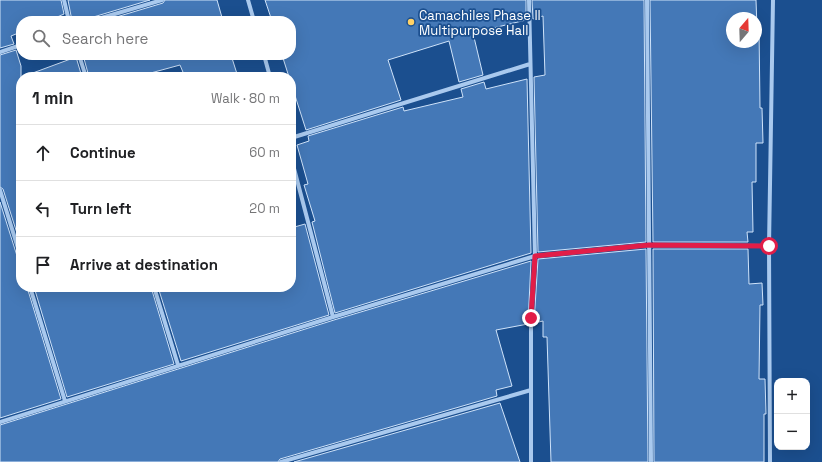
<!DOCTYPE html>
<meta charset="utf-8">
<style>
body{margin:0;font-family:"Space Grotesk",sans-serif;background:#f2f2f2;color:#202124}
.controls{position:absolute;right:12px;bottom:12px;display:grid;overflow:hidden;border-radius:8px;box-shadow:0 4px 16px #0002}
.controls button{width:36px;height:36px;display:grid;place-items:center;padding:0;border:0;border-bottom:1px solid #e0e0e0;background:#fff;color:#202124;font:20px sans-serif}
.compass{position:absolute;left:726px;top:12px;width:36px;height:36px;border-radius:50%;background:#fff;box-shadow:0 4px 16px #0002;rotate:19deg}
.stop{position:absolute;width:12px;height:12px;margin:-9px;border:3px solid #e11d48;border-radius:50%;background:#fff}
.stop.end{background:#e11d48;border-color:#fff;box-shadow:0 1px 4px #0008}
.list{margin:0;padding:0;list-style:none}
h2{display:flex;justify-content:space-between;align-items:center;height:52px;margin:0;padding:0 16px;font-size:17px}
h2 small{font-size:13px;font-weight:400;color:#757577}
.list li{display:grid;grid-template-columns:26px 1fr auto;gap:12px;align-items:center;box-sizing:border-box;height:56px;padding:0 16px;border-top:1px solid #e0e0e0}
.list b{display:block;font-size:15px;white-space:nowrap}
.list em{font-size:13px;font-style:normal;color:#757577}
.icon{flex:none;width:22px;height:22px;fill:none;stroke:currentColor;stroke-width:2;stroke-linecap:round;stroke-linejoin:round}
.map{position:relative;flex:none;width:822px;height:462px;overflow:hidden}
.search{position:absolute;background:#fff;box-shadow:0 4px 16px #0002;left:16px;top:16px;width:280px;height:44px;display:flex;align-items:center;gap:10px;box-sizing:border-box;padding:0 14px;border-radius:16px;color:#757577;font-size:15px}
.panel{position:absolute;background:#fff;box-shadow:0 4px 16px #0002;left:16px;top:72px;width:280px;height:220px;border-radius:16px}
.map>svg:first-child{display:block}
</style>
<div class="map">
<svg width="822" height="462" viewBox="0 0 822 462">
<rect width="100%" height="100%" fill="#1b4f8f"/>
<!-- building -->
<path fill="#4478b7" stroke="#cfe3fa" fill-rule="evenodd" d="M0 0H61L64 14 48 21H21V32L11 36 14 44 0 48Z
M68 0H150L90 18 88 21H72Z
M165 0H217L223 21H103L163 3Z
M265 0H526V20L473 33 483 75 459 82 449 41 388 60 401 100 306 130 291 83V77H289L282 55H291V21H272Z
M532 0H644L646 242 538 252 534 77 545 75 543 16 533 19Z
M650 0H756L757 28H759L760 108H762L763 143H756V182H752L753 232H747L748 242H653ZM732 18H756V42H732Z
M16 50 21 66V246L3 189 0 187V55Z
M83 55H231L238 77H185L180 65 136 77H89Z
M76 57 82 77H30V74Z
M527 79 531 253 335 313 312 222 315 221 304 185 308 184 297 145 309 141 308 136 403 107 404 111 463 97 461 89 484 82 486 89Z
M0 202 18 259 21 261V287H27L61 399 0 418Z
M305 224 329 315 181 361 158 287H291V228Z
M646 249 648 462H551L547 337H543V321L534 323 538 259Z
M653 249H748L749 284 762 283 763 305H760L759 379H765L766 414H764V462H654Z
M531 261 528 324 496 330 512 386 496 390 497 396 280 459 278 462H0V425L334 320Z
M34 287H151L174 364 67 397Z
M500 403 520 462H294Z"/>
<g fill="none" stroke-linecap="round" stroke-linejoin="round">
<!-- street -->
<path stroke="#a9c9ee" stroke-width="4" d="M64 0 69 21
M248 0 254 21
M529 0 535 256 531 318V462
M647 0 651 462
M91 21 162 0
M0 52 21 45
M79 55 86 77
M264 55 270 77
M291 138 530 64
M291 157 333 317
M0 190 21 258
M30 287 65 401
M154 287 178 365
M0 422 333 317 535 256 649 245 769 246
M281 462 531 390
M770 462 769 246 773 0"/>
</g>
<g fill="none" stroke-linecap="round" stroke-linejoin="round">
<!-- route -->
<path stroke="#e11d48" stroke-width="5" d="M531 318 535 256 649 245 769 246"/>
</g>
<!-- markers -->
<circle fill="#ffd166" stroke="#1b4f8f" stroke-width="1.5" cx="411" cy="22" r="4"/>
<g text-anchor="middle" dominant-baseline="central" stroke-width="3.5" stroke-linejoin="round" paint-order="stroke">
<!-- poi labels -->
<g font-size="13" fill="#fff" stroke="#1b4f8f" text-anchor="start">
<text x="419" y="15">Camachiles Phase II<tspan x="419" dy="15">Multipurpose Hall</tspan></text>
</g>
</g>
</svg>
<div class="controls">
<button>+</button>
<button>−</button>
</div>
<svg class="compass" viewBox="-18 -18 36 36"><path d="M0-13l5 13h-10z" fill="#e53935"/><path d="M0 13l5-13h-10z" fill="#757577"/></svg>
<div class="stop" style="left:769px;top:246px"></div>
<div class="stop end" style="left:531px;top:318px"></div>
<div class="search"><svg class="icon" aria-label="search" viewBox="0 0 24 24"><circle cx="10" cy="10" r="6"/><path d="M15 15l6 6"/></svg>Search here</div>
<section class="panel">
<h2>1 min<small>Walk · 80 m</small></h2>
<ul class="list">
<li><svg class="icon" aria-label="ahead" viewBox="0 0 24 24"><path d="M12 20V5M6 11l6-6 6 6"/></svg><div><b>Continue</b></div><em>60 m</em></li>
<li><svg class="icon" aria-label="left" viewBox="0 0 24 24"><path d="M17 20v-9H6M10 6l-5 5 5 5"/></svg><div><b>Turn left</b></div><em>20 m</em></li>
<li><svg class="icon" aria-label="arrive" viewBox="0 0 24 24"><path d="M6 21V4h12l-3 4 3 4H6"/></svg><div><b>Arrive at destination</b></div></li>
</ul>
</section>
</div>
